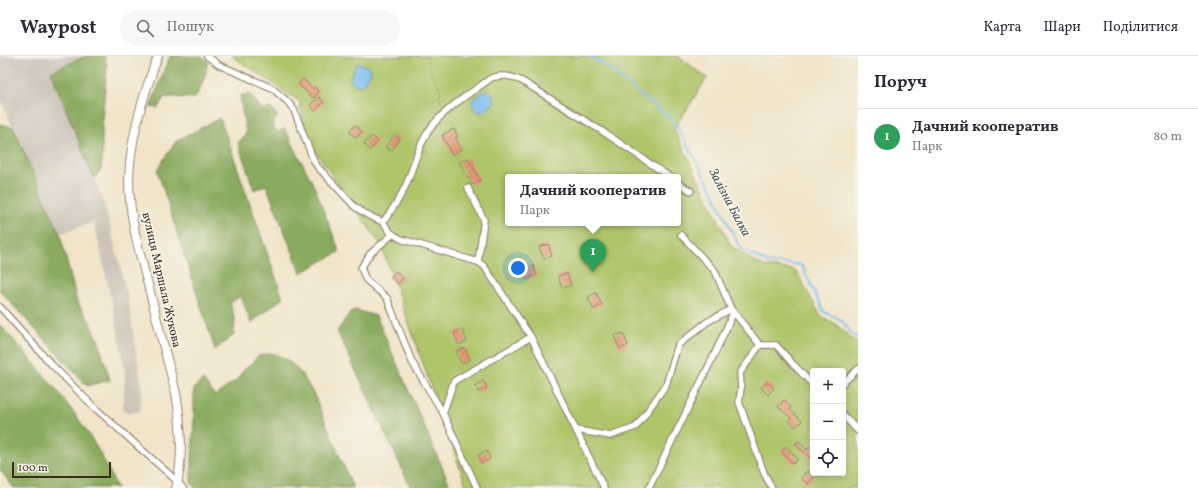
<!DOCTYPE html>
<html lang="uk">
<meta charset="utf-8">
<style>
body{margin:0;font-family:Vollkorn,serif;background:#f7f7f7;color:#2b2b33}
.controls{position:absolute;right:12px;bottom:12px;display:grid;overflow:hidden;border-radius:4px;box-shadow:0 2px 10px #0003}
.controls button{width:36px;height:36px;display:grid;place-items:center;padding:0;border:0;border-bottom:1px solid #e1e1e2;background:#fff;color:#2b2b33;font:20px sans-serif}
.scale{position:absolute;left:12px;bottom:10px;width:99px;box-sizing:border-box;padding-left:4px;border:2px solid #3b2a1e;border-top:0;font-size:11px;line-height:14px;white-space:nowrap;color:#3b2a1e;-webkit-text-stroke:3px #f7f3e8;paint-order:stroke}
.you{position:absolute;left:518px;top:212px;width:14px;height:14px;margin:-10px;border:3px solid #fff;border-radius:50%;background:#1a73e8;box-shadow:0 0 0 6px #1a73e833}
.badge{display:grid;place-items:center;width:26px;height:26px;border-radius:50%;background:#b5179e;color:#fff;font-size:13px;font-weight:700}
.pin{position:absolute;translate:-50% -33px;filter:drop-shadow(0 1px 2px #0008)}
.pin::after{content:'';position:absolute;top:21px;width:14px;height:12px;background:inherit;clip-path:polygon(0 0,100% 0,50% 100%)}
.popup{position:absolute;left:505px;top:118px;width:176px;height:52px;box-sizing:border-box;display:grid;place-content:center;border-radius:4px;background:#fff;filter:drop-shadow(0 1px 3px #0005);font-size:13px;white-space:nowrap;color:#7c7c81}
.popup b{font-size:15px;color:#2b2b33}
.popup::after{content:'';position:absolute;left:50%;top:100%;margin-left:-8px;border:8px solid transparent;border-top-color:#fff}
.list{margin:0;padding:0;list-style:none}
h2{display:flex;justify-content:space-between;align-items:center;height:52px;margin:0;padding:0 16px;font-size:17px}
h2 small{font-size:13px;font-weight:400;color:#7c7c81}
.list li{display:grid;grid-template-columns:26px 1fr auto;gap:12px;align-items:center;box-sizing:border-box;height:56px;padding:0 16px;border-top:1px solid #e1e1e2}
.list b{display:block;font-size:15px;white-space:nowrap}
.list p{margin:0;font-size:13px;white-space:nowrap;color:#7c7c81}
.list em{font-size:13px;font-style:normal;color:#7c7c81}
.icon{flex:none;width:22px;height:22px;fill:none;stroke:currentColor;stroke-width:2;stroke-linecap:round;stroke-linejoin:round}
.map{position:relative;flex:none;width:858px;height:432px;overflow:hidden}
header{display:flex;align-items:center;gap:24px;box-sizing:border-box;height:56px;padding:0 20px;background:#fff;border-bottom:1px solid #e1e1e2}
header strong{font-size:19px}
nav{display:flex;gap:22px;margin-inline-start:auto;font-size:14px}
.search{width:280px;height:36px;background:#f7f7f7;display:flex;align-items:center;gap:10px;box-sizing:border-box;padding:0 14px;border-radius:22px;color:#7c7c81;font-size:15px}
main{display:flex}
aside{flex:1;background:#fff}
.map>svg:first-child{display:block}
</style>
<header>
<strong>Waypost</strong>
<div class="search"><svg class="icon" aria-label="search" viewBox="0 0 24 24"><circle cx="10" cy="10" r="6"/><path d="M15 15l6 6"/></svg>Пошук</div>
<nav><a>Карта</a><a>Шари</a><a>Поділитися</a></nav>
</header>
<main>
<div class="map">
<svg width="858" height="432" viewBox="0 0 858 432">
<rect width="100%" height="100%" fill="#f7f3e8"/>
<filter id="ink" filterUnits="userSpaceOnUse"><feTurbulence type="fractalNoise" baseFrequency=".025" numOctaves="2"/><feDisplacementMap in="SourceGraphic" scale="8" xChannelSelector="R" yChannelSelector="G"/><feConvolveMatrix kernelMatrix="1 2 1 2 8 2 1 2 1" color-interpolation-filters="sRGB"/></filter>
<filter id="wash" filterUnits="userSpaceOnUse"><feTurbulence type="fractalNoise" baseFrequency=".012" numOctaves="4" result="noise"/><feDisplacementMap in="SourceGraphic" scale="16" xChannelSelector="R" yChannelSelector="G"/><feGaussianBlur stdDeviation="0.9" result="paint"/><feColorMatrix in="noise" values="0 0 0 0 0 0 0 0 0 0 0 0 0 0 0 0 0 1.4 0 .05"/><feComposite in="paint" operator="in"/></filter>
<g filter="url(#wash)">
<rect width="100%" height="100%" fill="#f1e4c9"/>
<!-- industrial -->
<path fill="#cbc3b8" d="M0 0H86L51 16 104 146 128 242 142 334 140 356H123L125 314 113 252 94 166 60 178 0 42Z"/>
<!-- green -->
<path fill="#aec56a" stroke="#747844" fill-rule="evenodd" d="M232 0H678L707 22 674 73 731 190 757 207 765 210 794 214 797 217 819 257 824 262 833 266 858 288V432H467L381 189 308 85 299 45ZM508 121H678V167H508ZM813 315H843V417H813Z"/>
<!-- forest -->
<path fill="#8aaa5e" stroke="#626a3e" d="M86 0H105L107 11 102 64V104L101 113 94 123 51 16Z
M170 0H201L208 5C206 18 202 31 195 42L164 41 158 52 150 51Z
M249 37 264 55 270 51 278 60 272 69 277 76 285 73 314 130 336 186 339 196 301 217 266 129 254 134 238 87 246 78 240 40Z
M220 62 283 242 251 267 241 240 230 247 235 264 234 279 215 294 157 114 176 85Z
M0 68 13 71 60 178 77 246 92 269 98 283 110 324 87 330 0 235Z
M356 254 376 260 449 427 436 429 427 432H411L337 275 351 255Z
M0 269C45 319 91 369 117 432H14L0 414Z
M272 297 288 304 302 318 314 339 353 432H195L191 426 194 363V332L203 324 215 340 238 323 242 316 258 300Z"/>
<!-- water -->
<path fill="#78bdef" stroke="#5a7486" d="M360 7 370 12 371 17 363 28 360 30C355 29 351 26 350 22L357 8Z
M486 34C492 36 494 40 494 47L483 56H479L475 54 472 47 473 43Z"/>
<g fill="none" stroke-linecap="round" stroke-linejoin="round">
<!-- stream -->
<path stroke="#78bdef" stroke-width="2" d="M589 0 600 6 671 63 677 70 712 134 738 188 743 194 768 207 797 208 802 210 824 256 836 261 842 265 854 280 858 281"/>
</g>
<g id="blocks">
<!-- building -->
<path fill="#e19372" d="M303 23 313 33 315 31 319 36 313 42 298 28Z
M319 41 324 46 315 55 310 49Z
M355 69 362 75 356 82 349 76Z
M454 73 458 81 455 82 462 93 452 99 442 79Z
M394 79 400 83 391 95 385 91Z
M372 80 378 85 370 94 364 88Z
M468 102 480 124 472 129 459 106Z
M548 188 552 200 544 203 539 191Z
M534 210 537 219 525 224 522 215Z
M396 215 403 222 398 228 390 221Z
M567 217 571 229 562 232 558 220Z
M596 237 602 249 593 253 588 241Z
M462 273 467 285 459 289 454 277Z
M623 277 628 289 620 293 614 280Z
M465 292 470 304 461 307 456 295Z
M484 325 487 332 478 336 475 329Z
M767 326 774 332 768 339 761 332Z
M784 344 791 351 789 353 802 365 796 371 789 365 791 362 778 351Z
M799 385 807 394 813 388V404L795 388Z
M786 390 798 403 793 408 781 395Z
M487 395 490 403 481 407 478 399Z
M807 415 814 421 808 428 801 422Z"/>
</g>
</g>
<g filter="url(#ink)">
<use href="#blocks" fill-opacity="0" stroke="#968774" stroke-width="1"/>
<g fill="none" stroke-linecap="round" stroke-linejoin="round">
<!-- minor casing -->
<g stroke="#968774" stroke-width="8">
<path id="minor" d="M207 0 219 9 272 32 288 46 294 54 313 103 317 110 355 151 369 160 383 166 391 177 401 183 478 206 484 210 531 281 604 432
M678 127 691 135
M468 132 484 164 478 206
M383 166C392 154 400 143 406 129 414 111 418 89 430 73 442 54 473 36 491 22 503 18 511 20 522 25L605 77 670 121
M393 178 370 198 361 212 366 224 387 242 412 306 443 357
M681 179 715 215 731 253
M0 251 52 309 95 352 178 426 183 432
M843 327 858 313
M843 359 858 375
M576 374 610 380 636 371 666 329 678 289 707 266 731 253 760 289
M477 432 443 357 454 325 531 281
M649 432 715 297 731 262 733 255
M772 432 764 417 739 346 741 332 740 317 760 289H776L793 308 813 329"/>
</g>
<!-- secondary casing -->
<g stroke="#968774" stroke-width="10">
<path id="secondary" d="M158 0C143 39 130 81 129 124 129 163 141 202 151 240 159 272 167 304 176 337 181 367 184 402 176 432"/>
</g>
<!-- path -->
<path stroke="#968774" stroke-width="1" stroke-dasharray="1 3" stroke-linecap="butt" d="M427 0 430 3C428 16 436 27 440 39L439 43 429 48 427 46
M439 43 441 52"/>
<!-- minor -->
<use href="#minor" stroke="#fff" stroke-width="5.5"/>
<!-- secondary -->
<use href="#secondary" stroke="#fff" stroke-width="8"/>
</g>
</g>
<g text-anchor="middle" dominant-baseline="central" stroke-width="4" stroke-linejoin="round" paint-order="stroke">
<!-- street labels -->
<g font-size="12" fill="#3b2a1e" stroke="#f7f3e8">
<text transform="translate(161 224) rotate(77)">вулиця Маршала Жукова</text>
</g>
<!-- water labels -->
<g font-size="13" font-style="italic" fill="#4d565d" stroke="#f7f3e8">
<text transform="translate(729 147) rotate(62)">Залізна Балка</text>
</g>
</g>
</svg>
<div class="controls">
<button>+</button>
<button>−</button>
<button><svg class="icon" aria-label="locate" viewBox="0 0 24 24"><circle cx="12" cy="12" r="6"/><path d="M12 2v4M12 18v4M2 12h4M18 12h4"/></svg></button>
</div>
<div class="scale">100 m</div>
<div class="you"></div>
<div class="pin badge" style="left:593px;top:216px;background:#2e9e5b">1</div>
<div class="popup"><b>Дачний кооператив</b>Парк</div>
</div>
<aside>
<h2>Поруч<small></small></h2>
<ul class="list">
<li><span class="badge" style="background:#2e9e5b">1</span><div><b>Дачний кооператив</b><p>Парк</p></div><em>80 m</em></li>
</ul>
</aside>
</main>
